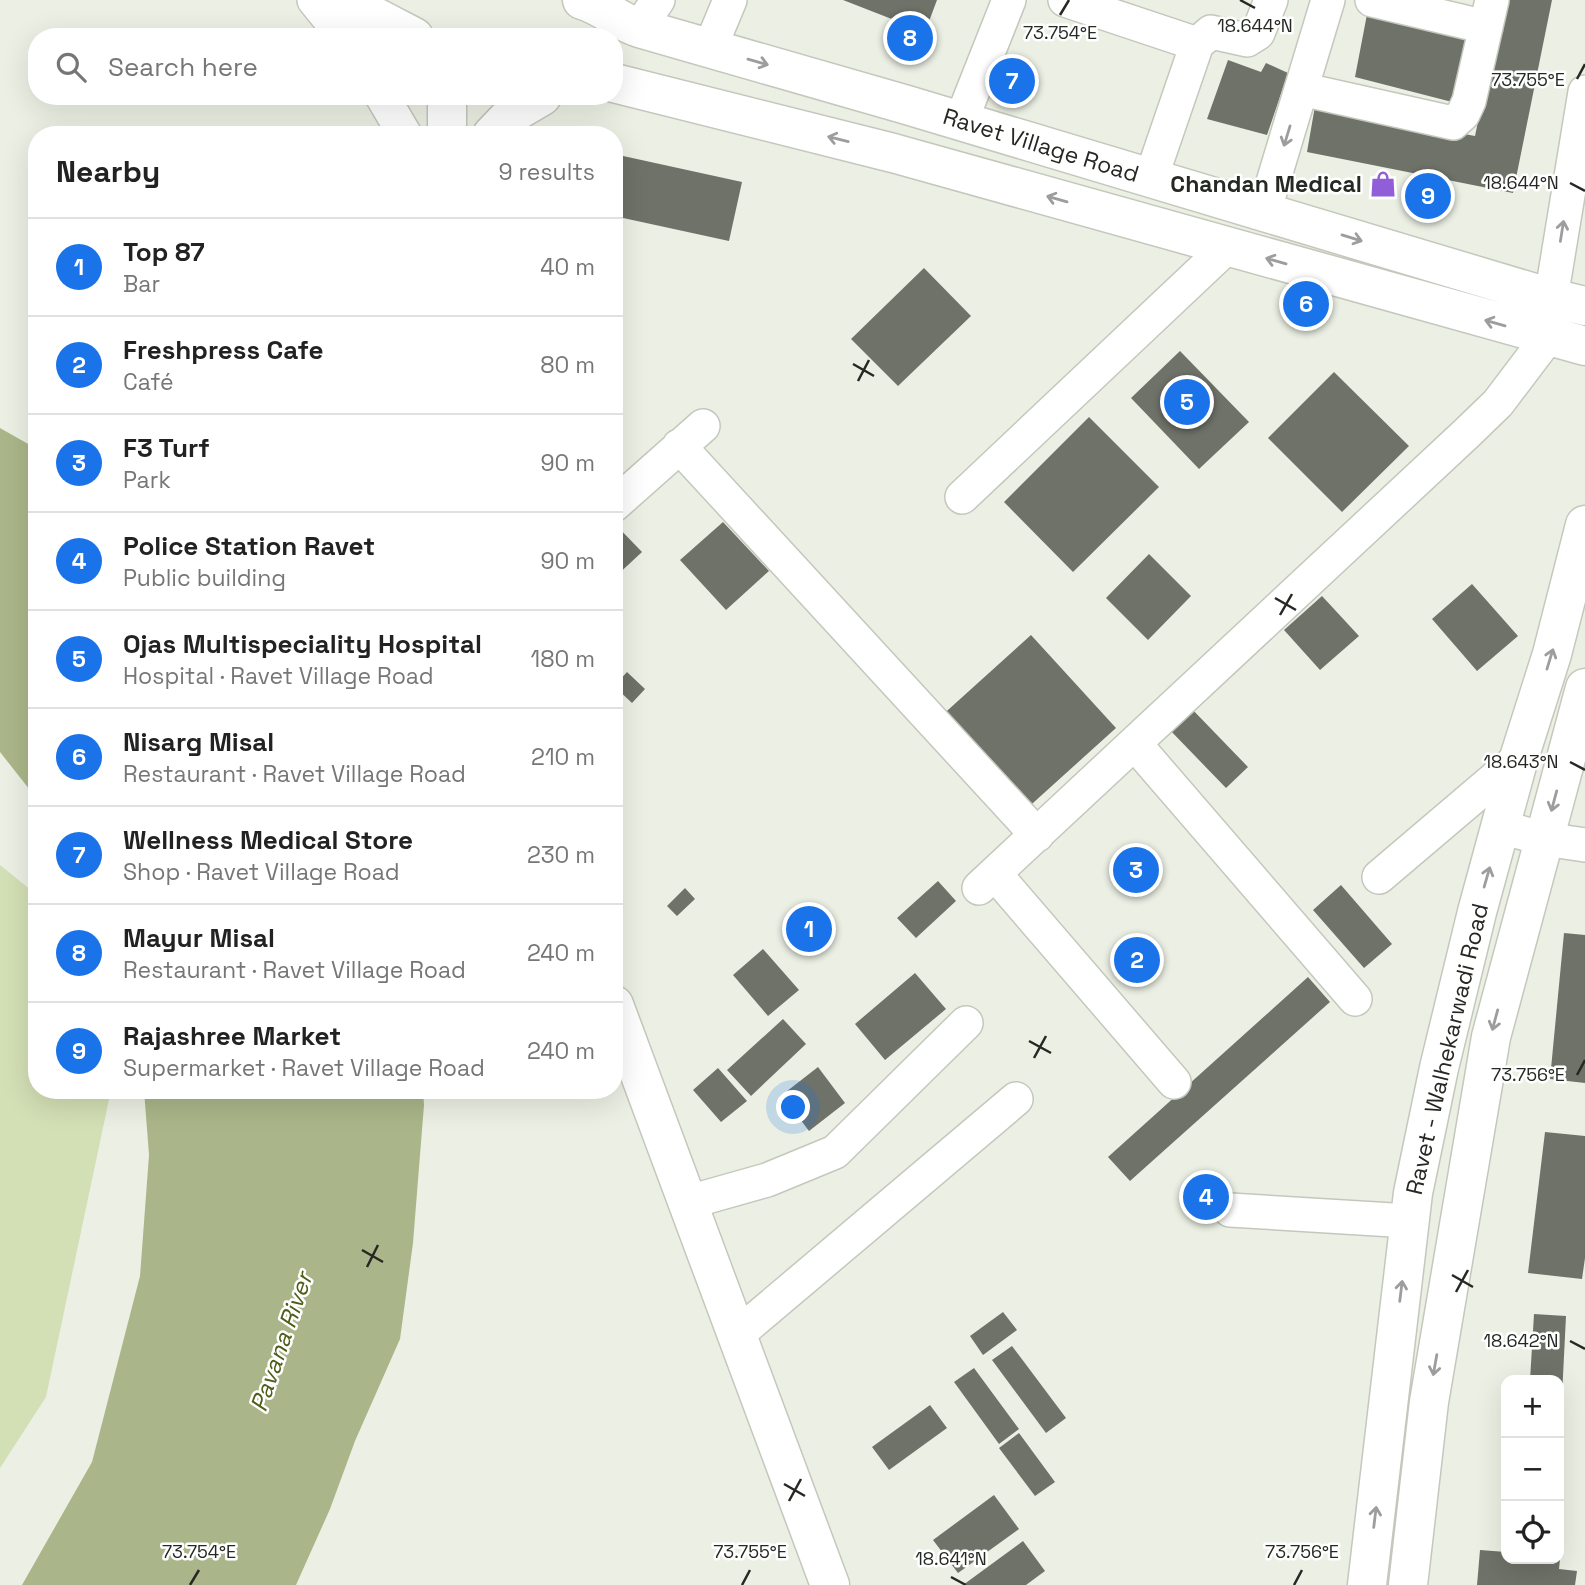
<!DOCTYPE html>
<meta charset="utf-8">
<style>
body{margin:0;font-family:"Space Grotesk",sans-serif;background:#f6f6f6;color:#222}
.controls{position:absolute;right:21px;bottom:21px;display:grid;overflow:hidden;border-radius:14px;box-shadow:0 7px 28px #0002}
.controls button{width:63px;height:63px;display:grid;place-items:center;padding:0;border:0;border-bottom:2px solid #e0e0e0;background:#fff;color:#222;font:35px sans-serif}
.you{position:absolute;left:794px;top:1108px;width:24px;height:24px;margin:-18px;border:5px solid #fff;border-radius:50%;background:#1a73e8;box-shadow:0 0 0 10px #1a73e833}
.badge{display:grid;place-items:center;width:46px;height:46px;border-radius:50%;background:#1a73e8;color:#fff;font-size:23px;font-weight:700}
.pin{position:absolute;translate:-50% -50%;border:4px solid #fff;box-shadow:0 2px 7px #0006}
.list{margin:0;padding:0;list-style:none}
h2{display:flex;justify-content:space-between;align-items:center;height:91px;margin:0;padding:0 28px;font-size:30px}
h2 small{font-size:23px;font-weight:400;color:#767676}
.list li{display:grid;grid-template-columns:46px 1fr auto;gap:21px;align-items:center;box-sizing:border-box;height:98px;padding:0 28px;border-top:2px solid #e0e0e0}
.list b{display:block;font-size:26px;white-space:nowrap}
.list p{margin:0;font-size:23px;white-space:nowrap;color:#767676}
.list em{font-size:23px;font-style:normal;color:#767676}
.icon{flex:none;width:38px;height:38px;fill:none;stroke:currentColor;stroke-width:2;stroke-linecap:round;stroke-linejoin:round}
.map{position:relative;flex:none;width:1585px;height:1585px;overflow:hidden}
.search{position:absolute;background:#fff;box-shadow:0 7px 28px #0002;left:28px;top:28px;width:595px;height:77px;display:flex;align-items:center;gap:18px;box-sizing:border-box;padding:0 24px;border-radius:28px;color:#767676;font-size:26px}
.panel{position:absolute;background:#fff;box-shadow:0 7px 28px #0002;left:28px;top:126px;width:595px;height:973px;border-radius:28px}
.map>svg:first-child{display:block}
</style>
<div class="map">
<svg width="1585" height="1585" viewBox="0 0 1585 1585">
<rect width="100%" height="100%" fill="#ecf0e4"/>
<!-- green -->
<path fill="#d3dfb5" d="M0 865 37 895V1090H111L46 1397 0 1468Z"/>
<!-- water -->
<path fill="#aab689" d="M0 428 37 449V799L0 752Z
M144 1090H423L424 1105 413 1243 400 1339 355 1441 330 1509 296 1585H22L92 1462 140 1276 149 1155Z"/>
<!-- building -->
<path fill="#6f7268" d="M843 0H937L925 32Z
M1503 0H1552L1513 193 1307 152 1315 106 1475 136Z
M1368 9 1473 31 1456 103 1355 77Z
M1228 60 1261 72 1266 63 1288 73 1267 135 1207 119Z
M614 154 742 182 729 241 614 216Z
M924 268 971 316 898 386 851 339Z
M1180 351 1249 422 1199 469 1131 398Z
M1334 372 1409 446 1342 512 1268 438Z
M1089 417 1159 487 1073 572 1004 502Z
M723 522 769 571 726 610 680 560Z
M614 523 642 552 614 578Z
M1149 554 1191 596 1148 640 1106 598Z
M1472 584 1518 636 1477 671 1432 619Z
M1322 596 1359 636 1320 670 1284 630Z
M1031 635 1116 728 1023 812 938 719Z
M627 672 645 689 632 703 614 686Z
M1189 706 1248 767 1226 788 1167 727Z
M938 881 956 901 916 938 897 918Z
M1341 885 1392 944 1364 968 1313 910Z
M685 888 695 899 677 916 667 906Z
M1564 933 1585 935V1083L1550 1079Z
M763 949 799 990 768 1016 733 975Z
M915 973 946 1009 885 1060 855 1024Z
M1308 977 1330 1002 1130 1181 1108 1157Z
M783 1019 806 1044 751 1096 727 1070Z
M818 1067 845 1103 809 1131 782 1095Z
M718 1068 747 1101 721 1122 693 1090Z
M1545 1132 1585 1136V1258L1582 1279 1528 1273Z
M1003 1312 1017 1330 983 1355 970 1336Z
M1534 1314 1566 1316 1561 1416H1559V1380H1530Z
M1012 1346 1066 1418 1046 1433 992 1360Z
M974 1368 1019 1429 999 1444 954 1382Z
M930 1405 947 1428 889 1470 872 1447Z
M1019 1433 1055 1482 1035 1496 999 1448Z
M994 1495 1019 1529 958 1573 933 1540Z
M1023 1541 1045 1571 1026 1585H963Z
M1480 1550 1506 1552V1559H1560L1559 1569 1577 1571 1575 1585H1477Z"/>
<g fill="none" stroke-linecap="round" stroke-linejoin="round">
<!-- minor casing -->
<g stroke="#c4c8bc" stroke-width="36">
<path id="minor" d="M314 0 344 37
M1065 0 1197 44
M1372 0 1486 27
M639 28 658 0
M710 48 730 0
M1301 89 1453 123 1463 114 1469 101 1492 0
M382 96 405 135
M961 121 1009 0
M1151 178 1197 44 1211 32 1247 40 1258 33 1271 0
M1264 212 1328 0
M679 446 1037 835
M962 497 1227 247
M614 505 703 426
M1135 744 1355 999
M1501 827 1544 839 1585 845
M995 874 1174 1082
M1379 877 1519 758
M979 888 1467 433 1498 403 1548 337 1551 298 1585 92
M689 1202 767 1180 835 1152 966 1023
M1230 1210 1409 1221
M738 1334 1016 1099"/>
</g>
<!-- major casing -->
<g stroke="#c4c8bc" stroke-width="41">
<path id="major" d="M343 0 414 37
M582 0C605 7 617 21 639 28L907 105 1551 298 1585 306
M614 83 893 153 1585 346
M447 96V135
M492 135 513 113 542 96
M614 1005 830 1585
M1367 1585 1413 1193 1439 1068 1477 912 1519 758 1552 654 1585 525
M1408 1585 1429 1402 1491 1037 1585 688"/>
</g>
<!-- minor -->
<use href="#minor" stroke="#fff" stroke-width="33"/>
<!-- major -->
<use href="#major" stroke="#fff" stroke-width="38"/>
</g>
<!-- one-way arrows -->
<defs><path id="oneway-shaft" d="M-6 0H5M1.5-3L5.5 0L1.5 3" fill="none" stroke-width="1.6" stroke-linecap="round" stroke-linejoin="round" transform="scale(1.75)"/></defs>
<g stroke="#9d9e9c">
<use href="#oneway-shaft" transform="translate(758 62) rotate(16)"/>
<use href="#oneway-shaft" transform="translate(1287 136) rotate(107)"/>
<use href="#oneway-shaft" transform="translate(838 139) rotate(-166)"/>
<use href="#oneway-shaft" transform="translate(1057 199) rotate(-164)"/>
<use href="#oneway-shaft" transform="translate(1562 231) rotate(-81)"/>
<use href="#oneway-shaft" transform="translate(1352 238) rotate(17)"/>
<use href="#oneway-shaft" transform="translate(1276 261) rotate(-164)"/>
<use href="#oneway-shaft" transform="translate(1495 323) rotate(-164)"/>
<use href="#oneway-shaft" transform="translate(1550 659) rotate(-73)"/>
<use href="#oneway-shaft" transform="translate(1554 801) rotate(105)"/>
<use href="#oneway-shaft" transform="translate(1487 877) rotate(-74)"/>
<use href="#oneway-shaft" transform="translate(1495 1020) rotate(105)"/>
<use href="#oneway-shaft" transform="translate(1401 1291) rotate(-83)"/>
<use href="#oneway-shaft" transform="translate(1435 1365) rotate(100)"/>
<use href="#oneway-shaft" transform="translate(1375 1517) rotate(-83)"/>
</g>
<!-- ticks -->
<path fill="none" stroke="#262823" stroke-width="2.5" d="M1240 0 1255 8M1060 15 1069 0M1577 79 1585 64M1570 183 1585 191M853 364 874 376M858 381 869 360M1275 598 1296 610M1280 615 1292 594M1570 762 1585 770M1029 1041 1051 1053M1034 1058 1046 1036M1577 1075 1585 1060M362 1250 383 1262M367 1267 378 1245M1452 1275 1473 1287M1456 1292 1468 1270M1570 1341 1585 1349M784 1484 805 1496M789 1501 801 1479M951 1577 966 1585M190 1585 199 1570M742 1585 750 1570M1294 1585 1302 1570"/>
<!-- icons -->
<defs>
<g id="shop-bare" transform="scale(2.1)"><path d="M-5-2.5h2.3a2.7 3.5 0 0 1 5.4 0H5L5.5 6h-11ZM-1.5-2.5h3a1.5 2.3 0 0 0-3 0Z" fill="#925ed7" stroke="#fff" stroke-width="2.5" paint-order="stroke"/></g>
</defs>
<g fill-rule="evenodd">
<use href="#shop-bare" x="1383" y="184"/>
</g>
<g text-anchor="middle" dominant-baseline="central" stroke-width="5" stroke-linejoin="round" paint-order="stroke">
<!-- street labels -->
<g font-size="23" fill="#262823" stroke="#fff">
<text transform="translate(1041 145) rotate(17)">Ravet Village Road</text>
<text transform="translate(1447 1049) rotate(-77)">Ravet - Walhekarwadi Road</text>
</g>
<!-- poi labels -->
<g font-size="23" font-weight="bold" fill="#262823" stroke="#fff" text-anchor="end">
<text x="1362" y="184">Chandan Medical</text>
</g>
<!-- water labels -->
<g font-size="24" font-style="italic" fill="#4e5d18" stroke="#fff">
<text transform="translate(281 1342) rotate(-71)">Pavana River</text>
</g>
</g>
<g font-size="18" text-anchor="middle" fill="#262823" stroke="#fff" stroke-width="5" stroke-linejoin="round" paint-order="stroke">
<text x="1255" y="32">18.644°N</text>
<text x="1060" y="39">73.754°E</text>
<text x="1528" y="86">73.755°E</text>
<text x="1521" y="189">18.644°N</text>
<text x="1521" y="768">18.643°N</text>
<text x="1528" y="1081">73.756°E</text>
<text x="1521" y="1347">18.642°N</text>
<text x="199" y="1558">73.754°E</text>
<text x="750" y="1558">73.755°E</text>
<text x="1302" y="1558">73.756°E</text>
<text x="951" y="1565">18.641°N</text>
</g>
</svg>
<div class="controls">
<button>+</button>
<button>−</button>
<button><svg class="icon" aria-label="locate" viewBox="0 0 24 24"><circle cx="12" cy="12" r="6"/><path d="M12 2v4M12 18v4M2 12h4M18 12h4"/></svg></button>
</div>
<div class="you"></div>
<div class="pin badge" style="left:809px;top:929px">1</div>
<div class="pin badge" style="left:1137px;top:960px">2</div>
<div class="pin badge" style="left:1136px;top:870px">3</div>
<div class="pin badge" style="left:1206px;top:1197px">4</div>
<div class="pin badge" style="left:1187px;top:402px">5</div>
<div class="pin badge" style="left:1306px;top:304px">6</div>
<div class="pin badge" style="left:1012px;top:81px">7</div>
<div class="pin badge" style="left:910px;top:38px">8</div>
<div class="pin badge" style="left:1428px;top:196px">9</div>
<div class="search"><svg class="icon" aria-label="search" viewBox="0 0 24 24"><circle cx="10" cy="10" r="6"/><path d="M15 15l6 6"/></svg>Search here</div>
<section class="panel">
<h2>Nearby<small>9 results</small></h2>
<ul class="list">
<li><span class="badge">1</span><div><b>Top 87</b><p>Bar</p></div><em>40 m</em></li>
<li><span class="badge">2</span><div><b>Freshpress Cafe</b><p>Café</p></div><em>80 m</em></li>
<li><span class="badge">3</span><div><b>F3 Turf</b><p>Park</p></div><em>90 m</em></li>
<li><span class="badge">4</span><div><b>Police Station Ravet</b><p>Public building</p></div><em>90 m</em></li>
<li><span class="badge">5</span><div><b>Ojas Multispeciality Hospital</b><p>Hospital · Ravet Village Road</p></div><em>180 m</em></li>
<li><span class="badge">6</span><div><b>Nisarg Misal</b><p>Restaurant · Ravet Village Road</p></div><em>210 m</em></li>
<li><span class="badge">7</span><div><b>Wellness Medical Store</b><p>Shop · Ravet Village Road</p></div><em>230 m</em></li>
<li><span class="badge">8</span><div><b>Mayur Misal</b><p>Restaurant · Ravet Village Road</p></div><em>240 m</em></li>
<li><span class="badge">9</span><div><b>Rajashree Market</b><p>Supermarket · Ravet Village Road</p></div><em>240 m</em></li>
</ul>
</section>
</div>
